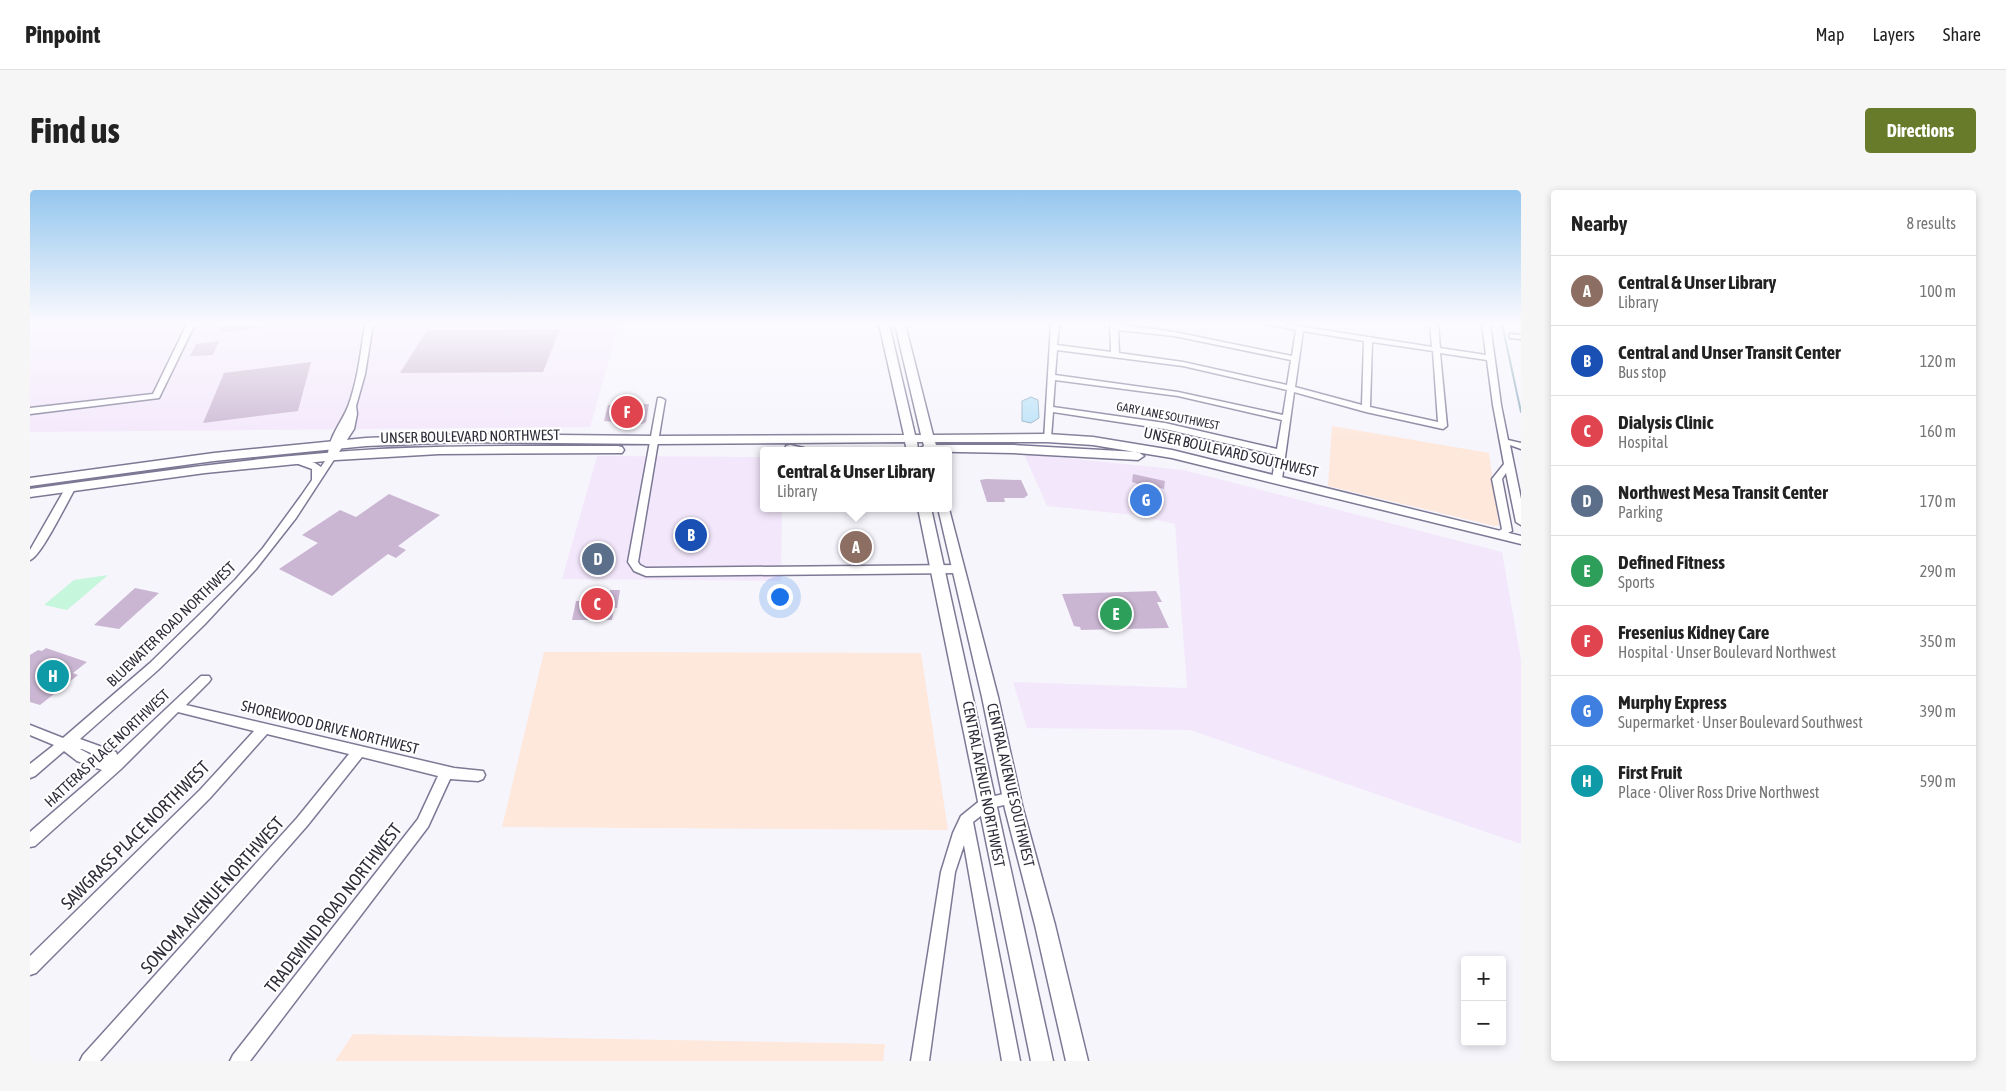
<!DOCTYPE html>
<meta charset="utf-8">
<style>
body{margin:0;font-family:"Asap Condensed",sans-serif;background:#f6f6f6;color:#222}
.controls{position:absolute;right:15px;bottom:15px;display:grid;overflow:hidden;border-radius:5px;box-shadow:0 2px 8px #0003}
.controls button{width:45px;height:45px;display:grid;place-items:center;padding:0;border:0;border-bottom:1px solid #e0e0e0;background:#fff;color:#222;font:25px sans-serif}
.you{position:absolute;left:749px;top:406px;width:18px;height:18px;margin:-12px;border:4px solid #fff;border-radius:50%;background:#1a73e8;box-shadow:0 0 0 8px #1a73e833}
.badge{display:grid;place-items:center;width:32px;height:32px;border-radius:50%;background:#687b2b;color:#fff;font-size:16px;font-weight:700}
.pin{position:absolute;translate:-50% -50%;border:2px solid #fff;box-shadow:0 1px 5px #0006}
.popup{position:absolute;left:730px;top:257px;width:192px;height:65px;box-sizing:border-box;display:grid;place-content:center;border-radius:5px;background:#fff;filter:drop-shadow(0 1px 4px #0005);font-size:16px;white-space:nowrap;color:#767676}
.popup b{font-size:19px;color:#222}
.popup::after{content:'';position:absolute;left:50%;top:100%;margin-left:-10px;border:10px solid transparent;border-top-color:#fff}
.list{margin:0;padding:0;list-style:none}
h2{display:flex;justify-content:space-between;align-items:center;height:65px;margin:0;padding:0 20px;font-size:21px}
h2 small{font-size:16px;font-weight:400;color:#767676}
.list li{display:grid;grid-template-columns:32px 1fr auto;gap:15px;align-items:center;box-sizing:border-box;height:70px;padding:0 20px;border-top:1px solid #e0e0e0}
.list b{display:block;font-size:19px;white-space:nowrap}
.list p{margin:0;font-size:16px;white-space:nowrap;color:#767676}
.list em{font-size:16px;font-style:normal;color:#767676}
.map{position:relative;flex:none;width:1491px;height:871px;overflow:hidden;border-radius:5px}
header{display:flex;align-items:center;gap:30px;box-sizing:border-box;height:70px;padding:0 25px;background:#fff;border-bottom:1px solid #e0e0e0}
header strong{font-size:24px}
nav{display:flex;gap:28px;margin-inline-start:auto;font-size:18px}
.intro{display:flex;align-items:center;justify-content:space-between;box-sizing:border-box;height:120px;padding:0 30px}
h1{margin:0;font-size:35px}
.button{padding:12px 22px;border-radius:5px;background:#687b2b;color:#fff;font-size:18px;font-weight:700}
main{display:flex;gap:30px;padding:0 30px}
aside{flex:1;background:#fff;border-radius:5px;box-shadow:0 2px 8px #0003}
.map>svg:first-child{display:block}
</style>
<header>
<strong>Pinpoint</strong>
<nav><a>Map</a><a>Layers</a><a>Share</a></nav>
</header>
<div class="intro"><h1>Find us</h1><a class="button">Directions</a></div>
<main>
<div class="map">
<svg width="1491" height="871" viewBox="0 0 1491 871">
<rect width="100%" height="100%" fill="#f6f5fc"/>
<!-- commercial -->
<path fill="#f3e7fb" d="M0 134H589L560 237 0 242Z
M994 264 1154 280 1472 362 1491 470V654L1160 540 997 538 983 492 1157 498 1145 334 1105 325 1017 316Z
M567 266 733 267 734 318H752L751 391 532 389Z"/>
<!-- industrial -->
<path fill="#fee7db" d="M1302 236 1459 263 1469 335 1465 336 1298 296Z
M514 462 891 463 918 640 472 637Z
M323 844 855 854 853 871H305Z"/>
<!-- green -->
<path fill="#c6f6db" d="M78 385 37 420 14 415 44 390Z"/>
<!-- water -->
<path fill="#b9e2f8" stroke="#8facbf" d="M1001 207 1008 210 1009 228 1001 233 992 231V211Z"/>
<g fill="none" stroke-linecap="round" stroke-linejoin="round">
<!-- stream -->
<path stroke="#8facbf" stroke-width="2" d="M1472 134 1491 222"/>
</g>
<!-- building -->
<path fill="#cab6d2" d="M194 134H230V138L190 143Z
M530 139 513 182 370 183 397 140Z
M189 151 183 165 160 166 166 154Z
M281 172 268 221 173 233 194 183Z
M619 214 616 232 612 234 574 231 578 215Z
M1103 284 1135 291 1134 299 1127 297 1125 316 1105 312 1108 294 1102 292Z
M956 289 991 290 998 305 994 308H974L975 312H957L950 290Z
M359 304 410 325 368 356 376 360 366 368 358 364 302 406 249 379 288 353 272 345 310 320 326 327Z
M105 398 129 403 89 439 64 435Z
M580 400H590L587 418H584L582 430H542L546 411H561L562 406H566V404H580Z
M1126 401 1132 412H1127L1139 438 1051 440 1050 437 1044 436 1032 404Z
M16 458 57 472 43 483 48 485 10 515 0 512V465L8 460 12 461Z"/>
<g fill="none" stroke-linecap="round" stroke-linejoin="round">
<!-- minor casing -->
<g stroke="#7c7995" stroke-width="3">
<path id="minor" d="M157 134H165L129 208 0 224V218L123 204Z
M335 134H343L335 184 326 216 327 224 324 239 266 328 226 379 175 434 128 480 50 549 86 562 87 565 171 486H179L181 489 179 492 156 515 424 578 453 581 455 585 453 589 448 591 420 589 398 637 220 871H200L203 865 388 629 408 586 332 567 277 636 70 871H50L53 865 267 628 319 564 237 544 180 608 6 783 0 785V766L170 600 224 541 148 522 91 579 5 656 0 657V642L72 580 47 571 34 561 5 586 0 588V574L24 555 0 545V535L33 548 120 473 205 390 233 358 271 306 282 290V279L263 272V268L266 267 285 273 291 277 299 265 298 263C300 244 313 231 319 214 328 188 331 161 335 134ZM50 559H52L74 569 63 566Z
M1021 134H1029L1027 155 1081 162 1080 134H1088L1144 142 1262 166 1266 140 1236 134H1255L1402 157 1400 134H1408L1410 158 1456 165 1452 134H1460L1471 215 1478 250 1491 253V259L1480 255 1491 309V335L1486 332 1476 283 1472 289 1482 341 1469 347 1464 344 1472 339 1462 289 1474 274 1463 215 1457 170 1410 163 1417 236 1413 239 1336 222 1264 202 1252 289 1247 292 1242 289 1246 265 1135 239 1023 222 1021 248 1020 250H1014ZM1088 140 1144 146 1261 170 1257 195 1153 172 1089 163ZM1273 141 1334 151 1332 215 1265 197ZM1342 152 1403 161 1408 232 1340 217ZM1027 160 1153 176 1257 200 1253 225 1148 202 1025 185ZM1025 190 1148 206 1252 230 1247 259 1135 233 1023 217Z
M1480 144 1491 145V149L1480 148Z
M628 208H631L635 210 608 372 610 375 616 378 928 375 933 379 928 383 616 386 604 381 598 372Z
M41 294 46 297C38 310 11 367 0 370V360L36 297Z
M982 602 987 604 989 608 987 612 961 618 943 632 990 871H972L934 655 925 682 899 871H881L911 682 923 643 931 626 952 609Z"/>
</g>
<!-- major casing -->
<g stroke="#7c7995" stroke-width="3">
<path id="major" d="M849 134H859L885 245H891L865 134H875L903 245 1017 244 1063 247 1142 260 1491 346V354L1142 268 1063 255 1017 252H905L906 255H983L1108 262 1114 266 1108 270 983 263 877 261 875 252 625 254 432 252 336 256 184 271 0 296V288L184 263 336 248 432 244 625 246 874 245ZM887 252H893L894 256 888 259Z
M760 255 774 258 776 261H755L756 256Z
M588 256 592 257 594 260 592 263 409 264 306 270 175 283 0 307V299C116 283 232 266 350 259 429 255 509 256 588 256Z
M918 315 968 507 993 619 1025 735 1058 871H1036L1005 735 975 619 952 507 908 318H918Z
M888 318H901L1023 871H1001Z"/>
</g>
<!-- minor -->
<use href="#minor" fill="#fff" fill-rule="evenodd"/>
<!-- major -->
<use href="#major" fill="#fff" fill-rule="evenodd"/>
</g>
<!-- sky -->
<linearGradient id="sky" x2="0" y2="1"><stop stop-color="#95c6ee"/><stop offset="0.52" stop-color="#fbfafe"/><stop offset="1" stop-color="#fbfafe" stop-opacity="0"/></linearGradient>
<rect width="1491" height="256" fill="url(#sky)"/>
<g text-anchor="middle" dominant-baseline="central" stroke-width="4" stroke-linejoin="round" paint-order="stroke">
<!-- far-street labels -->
<g font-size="12" fill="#2e2d39" stroke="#fff">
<text transform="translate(1138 226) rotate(11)">GARY LANE SOUTHWEST</text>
</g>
<!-- street labels -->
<g font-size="15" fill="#2e2d39" stroke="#fff">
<text transform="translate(440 246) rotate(-1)">UNSER BOULEVARD NORTHWEST</text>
<text transform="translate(1201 262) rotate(13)">UNSER BOULEVARD SOUTHWEST</text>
<text transform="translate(141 434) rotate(-44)">BLUEWATER ROAD NORTHWEST</text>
<text transform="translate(300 537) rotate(14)">SHOREWOOD DRIVE NORTHWEST</text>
<text transform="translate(77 558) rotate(-43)">HATTERAS PLACE NORTHWEST</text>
<text transform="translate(954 594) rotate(79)">CENTRAL AVENUE NORTHWEST</text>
<text transform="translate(981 595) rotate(77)">CENTRAL AVENUE SOUTHWEST</text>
</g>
<!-- near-street labels -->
<g font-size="18" fill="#2e2d39" stroke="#fff">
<text transform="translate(105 645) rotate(-45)">SAWGRASS PLACE NORTHWEST</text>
<text transform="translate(182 705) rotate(-48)">SONOMA AVENUE NORTHWEST</text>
<text transform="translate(303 718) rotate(-52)">TRADEWIND ROAD NORTHWEST</text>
</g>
</g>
</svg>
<div class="controls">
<button>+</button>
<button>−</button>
</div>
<div class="you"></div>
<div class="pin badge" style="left:826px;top:357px;background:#8d6e63">A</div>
<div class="popup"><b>Central &amp; Unser Library</b>Library</div>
<div class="pin badge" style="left:661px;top:345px;background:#1a4fb4">B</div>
<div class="pin badge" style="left:567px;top:414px;background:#e0444e">C</div>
<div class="pin badge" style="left:568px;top:369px;background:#5c6f8a">D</div>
<div class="pin badge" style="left:1086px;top:424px;background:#2e9e5b">E</div>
<div class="pin badge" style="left:597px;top:222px;background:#e0444e">F</div>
<div class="pin badge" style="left:1116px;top:310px;background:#3f7fe0">G</div>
<div class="pin badge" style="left:23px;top:486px;background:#0f9aa8">H</div>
</div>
<aside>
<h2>Nearby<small>8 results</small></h2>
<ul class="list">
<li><span class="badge" style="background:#8d6e63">A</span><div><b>Central &amp; Unser Library</b><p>Library</p></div><em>100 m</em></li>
<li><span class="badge" style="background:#1a4fb4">B</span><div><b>Central and Unser Transit Center</b><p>Bus stop</p></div><em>120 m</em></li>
<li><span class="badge" style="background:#e0444e">C</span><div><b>Dialysis Clinic</b><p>Hospital</p></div><em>160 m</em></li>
<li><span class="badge" style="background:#5c6f8a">D</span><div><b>Northwest Mesa Transit Center</b><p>Parking</p></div><em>170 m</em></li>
<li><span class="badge" style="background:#2e9e5b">E</span><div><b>Defined Fitness</b><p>Sports</p></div><em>290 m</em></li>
<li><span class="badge" style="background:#e0444e">F</span><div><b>Fresenius Kidney Care</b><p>Hospital · Unser Boulevard Northwest</p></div><em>350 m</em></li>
<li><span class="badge" style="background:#3f7fe0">G</span><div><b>Murphy Express</b><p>Supermarket · Unser Boulevard Southwest</p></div><em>390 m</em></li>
<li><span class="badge" style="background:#0f9aa8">H</span><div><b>First Fruit</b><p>Place · Oliver Ross Drive Northwest</p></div><em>590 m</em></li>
</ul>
</aside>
</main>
